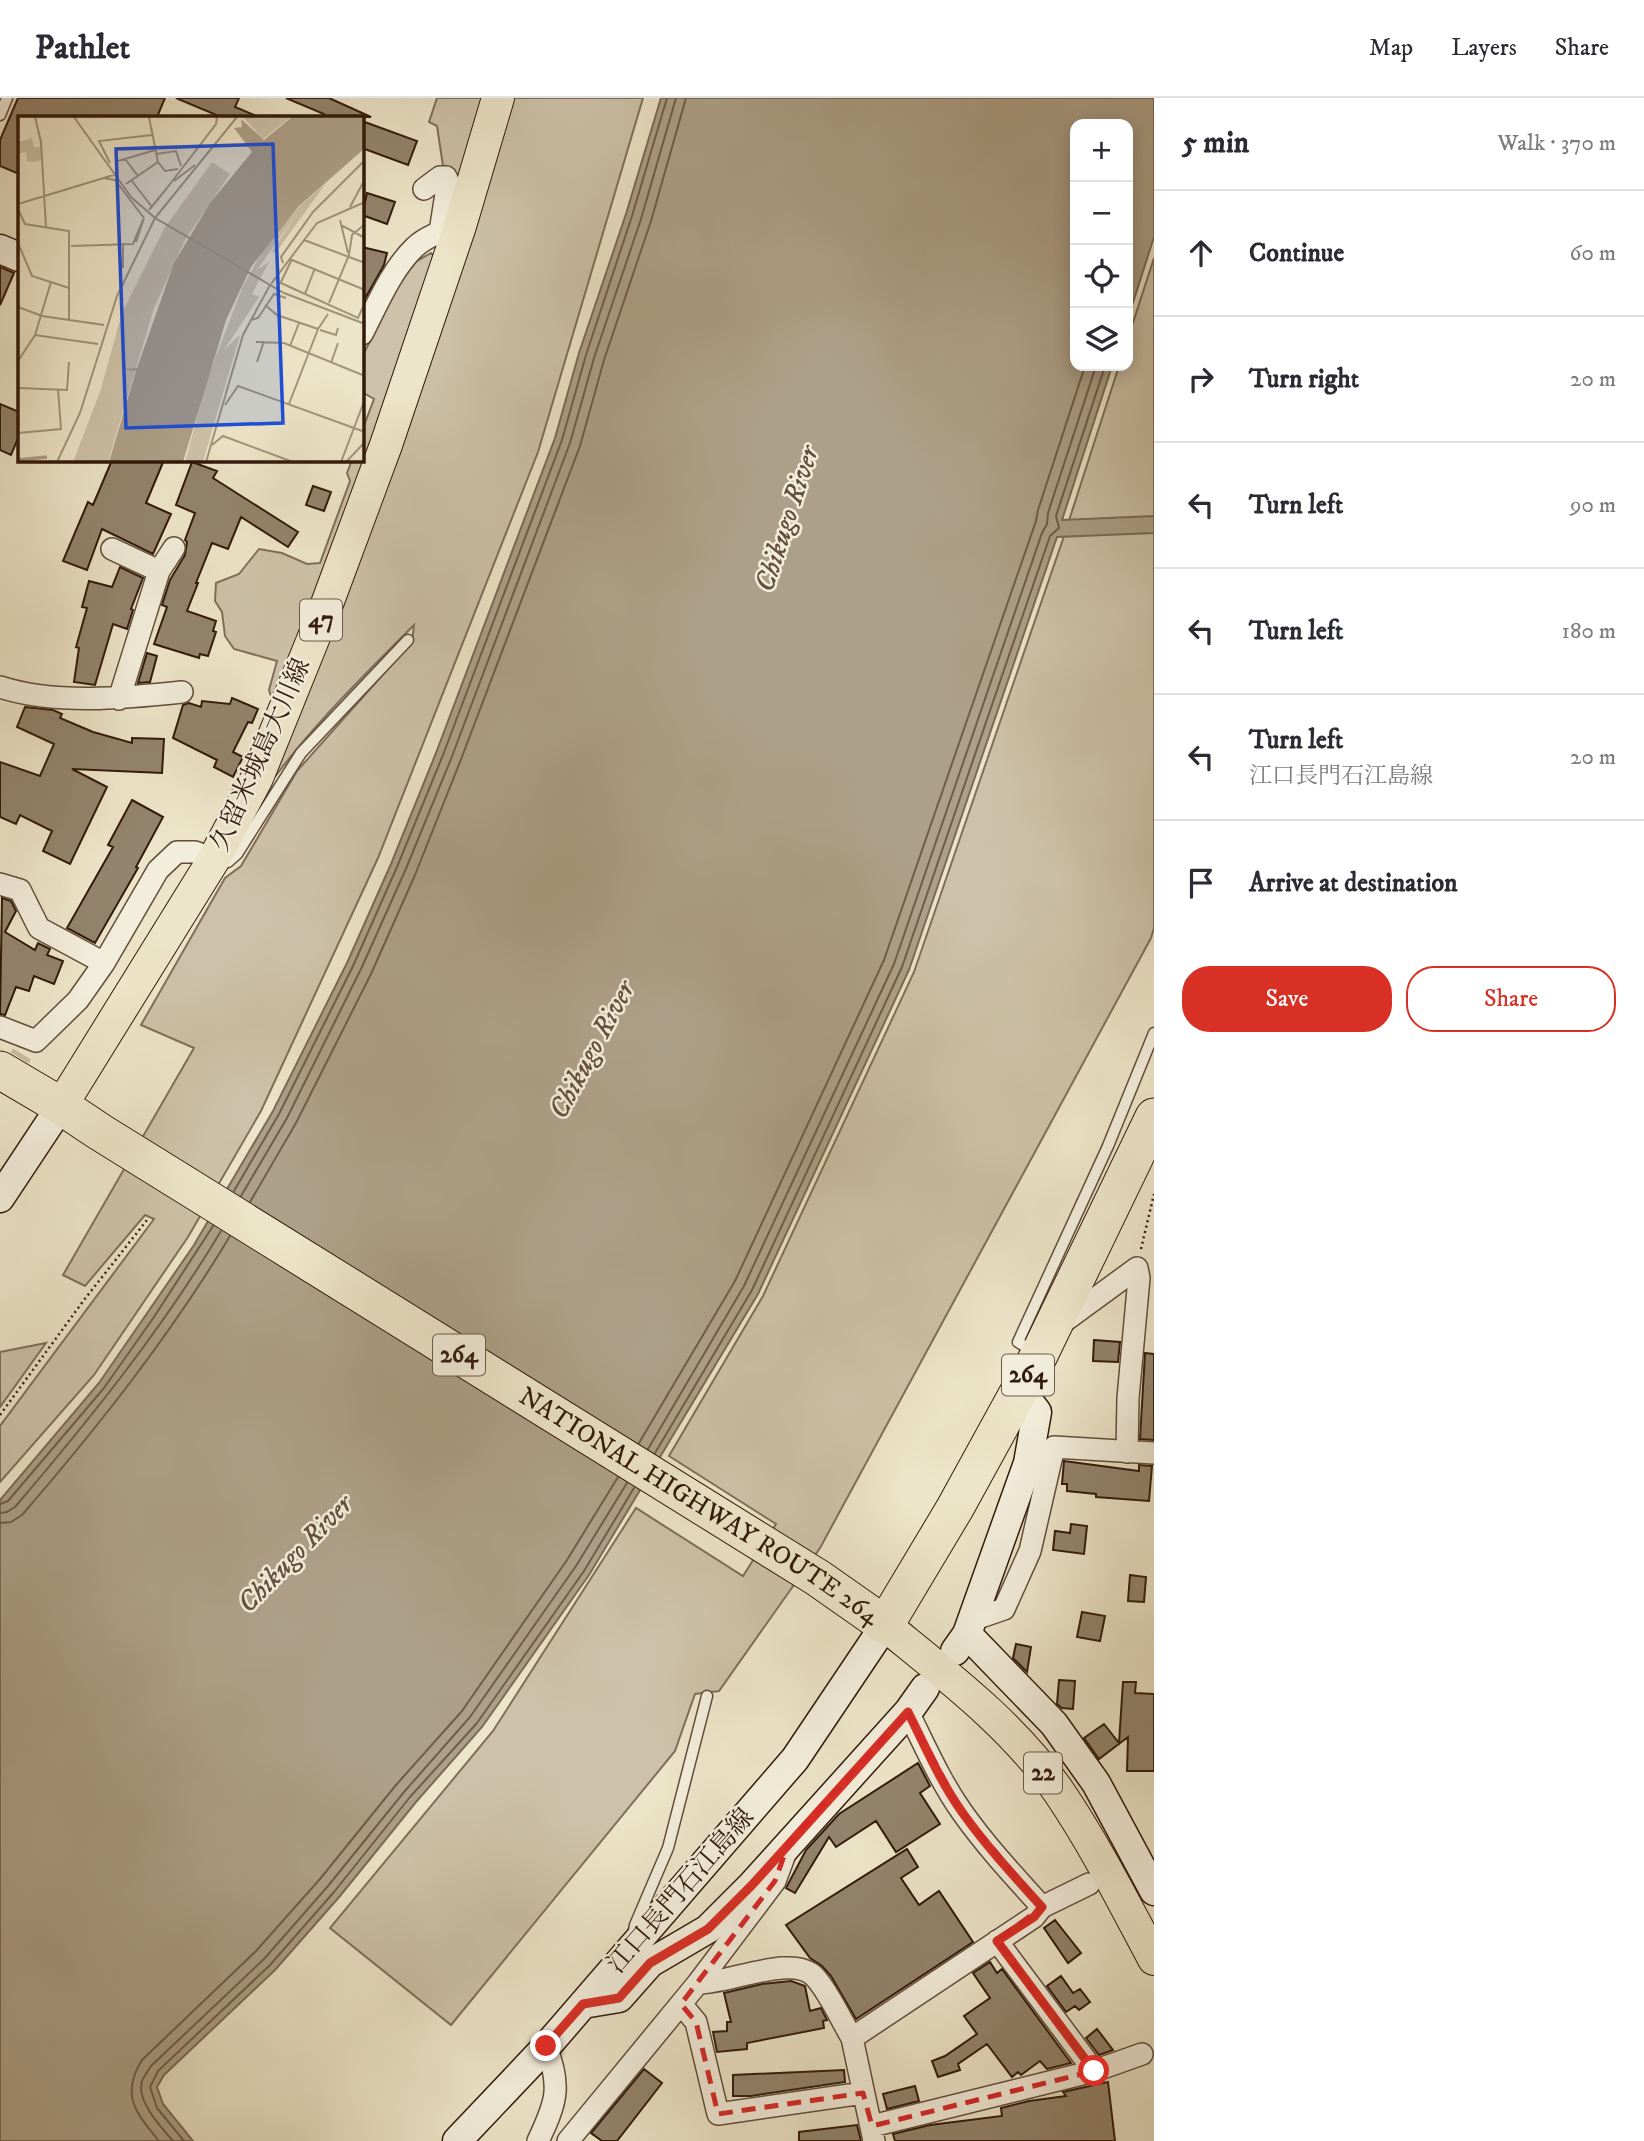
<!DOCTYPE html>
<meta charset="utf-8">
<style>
body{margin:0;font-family:"IM FELL DW Pica","Noto Serif JP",serif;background:#f2f2f3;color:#2b2b33}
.controls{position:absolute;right:21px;top:21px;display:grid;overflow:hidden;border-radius:14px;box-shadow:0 4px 18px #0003}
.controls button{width:63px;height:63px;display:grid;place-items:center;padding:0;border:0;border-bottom:2px solid #e1e1e2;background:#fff;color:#2b2b33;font:35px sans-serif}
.stop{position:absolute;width:21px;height:21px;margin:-16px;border:5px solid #d93025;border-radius:50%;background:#fff}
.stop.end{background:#d93025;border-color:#fff;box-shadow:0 2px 7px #0008}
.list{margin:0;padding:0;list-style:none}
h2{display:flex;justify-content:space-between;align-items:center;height:91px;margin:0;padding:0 28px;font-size:30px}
h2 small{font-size:23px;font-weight:400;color:#7c7c81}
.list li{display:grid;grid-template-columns:46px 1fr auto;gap:21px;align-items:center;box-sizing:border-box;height:126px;padding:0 28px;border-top:2px solid #e1e1e2}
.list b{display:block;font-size:26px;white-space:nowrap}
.list p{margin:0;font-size:23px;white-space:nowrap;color:#7c7c81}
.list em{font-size:23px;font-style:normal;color:#7c7c81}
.actions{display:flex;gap:14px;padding:21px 28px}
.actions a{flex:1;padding:16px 0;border:2px solid #d93025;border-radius:28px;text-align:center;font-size:24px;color:#d93025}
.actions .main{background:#d93025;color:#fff}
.icon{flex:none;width:38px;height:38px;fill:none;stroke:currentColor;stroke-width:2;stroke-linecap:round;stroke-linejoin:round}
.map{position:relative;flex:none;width:1154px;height:2043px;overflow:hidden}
header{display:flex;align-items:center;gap:42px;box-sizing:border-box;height:98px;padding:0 35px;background:#fff;border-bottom:2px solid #e1e1e2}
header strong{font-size:33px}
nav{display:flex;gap:38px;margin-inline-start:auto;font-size:24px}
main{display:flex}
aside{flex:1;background:#fff}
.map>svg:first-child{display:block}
</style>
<header>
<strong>Pathlet</strong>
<nav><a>Map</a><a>Layers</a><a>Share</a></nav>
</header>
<main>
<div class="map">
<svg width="1154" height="2043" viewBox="0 0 1154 2043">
<rect width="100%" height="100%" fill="#ede5c9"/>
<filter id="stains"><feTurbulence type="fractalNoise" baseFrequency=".00286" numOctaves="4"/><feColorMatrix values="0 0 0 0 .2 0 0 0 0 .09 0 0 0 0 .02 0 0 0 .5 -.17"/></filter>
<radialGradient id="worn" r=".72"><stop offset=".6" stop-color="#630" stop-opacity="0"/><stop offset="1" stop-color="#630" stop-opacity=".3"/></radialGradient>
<!-- green -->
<path fill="#cdc2a9" stroke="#7f6e5a" stroke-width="2" d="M437 0H488L458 97 452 71 443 68 437 28 429 24Z
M512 0H643L538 354 378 760 261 1013 188 1139 94 1277 0 1384V1328L154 1121 145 1117 85 1188 63 1177 194 950 141 927 225 780 241 768 297 673 412 544 414 527C361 580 307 633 263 695Z
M431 155 438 162 275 611 269 592 277 563 234 551 225 538 222 514 215 503 216 485 239 476 259 451 282 455 307 466 320 465 350 383 347 375 352 362H362V333L374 301 362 294V259L408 168Z
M1154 160V830L1151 840 820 1450 719 1593 695 1596 675 1653 451 1927 330 1830 493 1633 636 1410 743 1478 776 1426 669 1358 763 1198 914 874 1063 441 1119 268H1128V240Z
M46 1245 0 1309V1254Z"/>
<!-- water -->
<path fill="#ada088" stroke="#7b6a56" stroke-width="2" d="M661 0H1154V139L1128 220V26H1075V268H1112L1062 422 1154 418V435L1057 439 909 872 758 1196 589 1477 482 1629 416 1704 340 1798 275 1872 164 1977 157 1989 163 2006 193 2043H0V1402L99 1285 194 1147 273 1013 347 865 391 766 436 655 555 340 579 255 626 116Z"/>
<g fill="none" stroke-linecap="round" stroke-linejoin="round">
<!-- shore -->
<path stroke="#6f5d49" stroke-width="2" d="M234 1093 279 1016 353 868 397 769 443 657 562 342 586 257 632 118 667 0
M241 1098 287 1020 361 871 405 773 451 661 570 345 594 260 641 121 676 0
M250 1104 296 1025 371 876 415 777 460 664 580 348 604 262 651 123 686 0
M639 1345 735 1183 884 862 1036 423 1038 412 1085 268
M648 1351 744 1188 894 866 1042 435 1047 426 1048 415 1096 268
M655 1355 752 1192 902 869 1050 438 1059 430 1056 418 1105 268
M0 1406 8 1403 104 1290 154 1219 213 1128
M0 1415 7 1414 15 1409C90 1321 161 1233 221 1133
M0 1425 11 1424 22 1417C98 1329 170 1238 230 1138
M159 2043C136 2015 120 1997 142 1962L256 1853 320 1781 396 1687 462 1613 567 1462 618 1379
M173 2043C161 2029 136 2003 142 1983 144 1978 148 1973 151 1968L264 1861 328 1788 404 1694 470 1619 576 1468 627 1385
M184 2043 157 2010 150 1989 158 1973 270 1867 334 1794 410 1699 477 1625 584 1473 634 1390"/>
</g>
<!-- building -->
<path fill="#93846d" stroke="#311a0a" stroke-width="2" d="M18 0H165L157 19H19V76L0 68V42Z
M176 0H239L235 9 259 19H221Z
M286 0H329L371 19H323L324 16Z
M362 23 417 43 408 67 362 50Z
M367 95 395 104 387 126 362 117Z
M362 149 387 155 384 167 362 206Z
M0 169 14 175 0 207Z
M0 306 19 314V338L11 357 0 352Z
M112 362H164L146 405 171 416 153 456 102 431 87 472 63 463 88 404 93 407Z
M192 364 217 373 213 380 298 434 288 449 241 419 228 451 212 445 196 485H198L187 513 216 523 213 533 216 534 208 558 200 556 199 560 154 546 167 509 162 507 170 482 185 457 187 444 185 442 195 415 176 407Z
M313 388 331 394 324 413 306 407Z
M120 469 143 480 131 511 133 512 127 531 113 526 95 587 74 584 79 550 76 549 87 510 82 509 89 483 112 489Z
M147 555 157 558 150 584 138 585Z
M232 600 258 611 252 625 248 624 233 654 243 659 233 679 214 669 217 662 173 640 183 607 189 605 201 609 202 603 230 606Z
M25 609 53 612 62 616 60 620 93 634 132 645V640L164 641 162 675 72 671 107 689 70 766 43 753 52 733 20 717 16 726 0 719V664L40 678 54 646 17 629Z
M132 702 163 719 136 769 138 770 95 845 67 830 113 749 108 747Z
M2 800 11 803 16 813 5 834 35 852 38 845 50 851 47 857 63 863 54 886 34 878 29 893 16 889 5 917 0 916Z
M1094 1242 1120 1244 1118 1264 1093 1263Z
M1145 1255 1154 1256V1342L1140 1341Z
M1064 1363 1139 1373V1367L1152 1368 1149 1403 1096 1399V1396L1067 1393V1386H1062Z
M1071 1426 1087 1428 1084 1456 1053 1452 1055 1433 1070 1435Z
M1130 1477 1146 1479 1144 1504 1128 1503Z
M1082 1514 1105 1518 1100 1543 1077 1539Z
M1016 1546 1031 1549 1027 1574 1013 1560Z
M1059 1582 1075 1583 1073 1611 1062 1610 1057 1606Z
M1123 1584H1136L1135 1595 1154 1596V1673H1127L1128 1639 1099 1661 1084 1640 1104 1626 1119 1645Z
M918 1665 930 1688 920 1695 940 1726 896 1754 876 1723 836 1749 829 1739 795 1795 786 1790 806 1752 839 1716Z
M907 1751 918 1769 901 1780 919 1807 939 1793 973 1844 856 1921 831 1878 822 1868 810 1860 786 1827Z
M1055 1822 1081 1855 1068 1865 1044 1830Z
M990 1864 997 1875 1002 1871 1071 1965 1047 1971 1040 1963 1021 1977 1018 1974 1012 1979 987 1946 958 1966 960 1972 938 1979 932 1963 945 1958 977 1936 964 1918 990 1900 973 1875Z
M1061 1878 1073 1895 1080 1891 1090 1904 1079 1912 1075 1908 1066 1914 1047 1888Z
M791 1883 805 1888 810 1913 821 1910 827 1922 823 1923 824 1930 747 1945V1951L717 1954 713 1934 727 1933V1924H731L724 1895 762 1886Z
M1097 1931 1113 1952 1099 1957 1086 1940Z
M644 1971 662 1985 617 2043H602L591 2035Z
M844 1972 845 1984 751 1998H733V1977Z
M1108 1984 1115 2043H895L893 2036 930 2027 1002 2018 1001 2010 1029 2003 1066 1998 1063 1994Z
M915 1988 919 2003 887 2011 883 1996Z
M857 2027 861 2043H799V2034Z"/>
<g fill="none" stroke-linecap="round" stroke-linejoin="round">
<!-- street-tunnel -->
<path stroke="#c7bca3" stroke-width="21" stroke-dasharray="21 10" stroke-linecap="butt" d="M3 986 22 956"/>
<!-- lane casing -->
<g stroke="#604d3a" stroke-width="13">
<path id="lane" d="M0 17 7 0
M221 763 228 764 237 756 301 655 408 542
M1036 1255 1018 1244 1108 1048 1154 935
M633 1837 635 1827 668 1750 707 1598"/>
</g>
<!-- street casing -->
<g stroke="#604d3a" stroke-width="24">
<path id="street" d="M424 91 440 79H446L448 83 440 134
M362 236C377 207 391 172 415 149 427 138 444 132 460 128
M112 451 159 473
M0 589C55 607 125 600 182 594
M119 601 159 473 174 450
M0 786 20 792 39 830 104 865
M0 929 36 943 78 902 104 865 158 772 177 754H195L214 761
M1059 1227 1137 1170 1139 1180 1128 1300 1127 1354
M972 1522 1004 1511 1030 1453 1054 1349 1154 1355
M908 1614C925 1648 940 1683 962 1714 986 1748 1014 1778 1042 1809
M997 1843 1094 1973
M698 1885C728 1886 793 1855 815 1879 830 1896 840 1920 852 1940
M681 1906 696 1924 718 2016 863 1995
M872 2028 1094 1973 1142 1956
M538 2043C556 2005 562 1989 546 1949
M568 2043 698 1885 775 1783 785 1756
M874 2043 852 1940 1034 1819 1042 1809 1089 1786"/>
</g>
<!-- secondary casing -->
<g stroke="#311a0a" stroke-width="31">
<path id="secondary" d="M0 151 19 159
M0 1100 61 1008
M967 1536 1054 1626 1096 1685 1154 1793
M955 1553 967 1536 1028 1365 1037 1314 1020 1292
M583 1906 619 1900 650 1865 708 1831 752 1787 908 1614 925 1590
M457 2043 546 1949 795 1661 885 1527"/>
</g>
<!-- primary casing -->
<g stroke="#311a0a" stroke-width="34">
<path id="primary" d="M61 1008 214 761 257 680 324 514 386 347 460 128 498 0
M885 1527C946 1577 1014 1628 1059 1694 1095 1747 1124 1805 1154 1861"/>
</g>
<!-- highway casing -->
<g stroke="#311a0a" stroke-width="39">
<g id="highway">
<path id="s1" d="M0 972 61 1008 100 1034 818 1480 885 1527 955 1410 1039 1257 1154 1019"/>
</g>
</g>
<!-- path -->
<path stroke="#311a0a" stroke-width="2.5" stroke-dasharray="2 3.5" stroke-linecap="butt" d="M1141 1151 1154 1096
M0 1317 84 1202 147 1122"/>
<!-- lane -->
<use href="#lane" stroke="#f3eedc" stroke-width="10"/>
<!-- street -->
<use href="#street" stroke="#f3eedc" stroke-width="21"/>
<!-- secondary -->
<use href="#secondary" stroke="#f3eedc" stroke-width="28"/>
<!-- primary -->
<use href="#primary" stroke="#ede5c9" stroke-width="32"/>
<!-- highway -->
<use href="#highway" stroke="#ede5c9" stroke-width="37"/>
</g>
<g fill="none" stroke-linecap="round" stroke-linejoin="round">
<!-- route -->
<path stroke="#d93025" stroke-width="9" d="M546 1948 583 1906 619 1900 650 1865 708 1831 752 1787 908 1614C925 1648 940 1683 962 1714 986 1748 1014 1778 1042 1809L1034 1819 997 1843 1094 1973"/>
</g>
<!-- marked area -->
<path fill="none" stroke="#d62828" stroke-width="5" stroke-dasharray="14 9" stroke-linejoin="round" d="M908 1614 961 1713 1042 1809 997 1843 1094 1973 872 2028 863 1995 718 2016 696 1924 681 1906 775 1783 789 1744Z"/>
<g text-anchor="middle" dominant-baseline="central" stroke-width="5" stroke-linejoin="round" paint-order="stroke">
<!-- shield labels -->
<g fill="#f3eedc" stroke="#6b5a49" stroke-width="2">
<rect x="300" y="501.5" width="42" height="41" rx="5"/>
<rect x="433" y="1236.5" width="52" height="41" rx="5"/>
<rect x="1002" y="1256.5" width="52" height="41" rx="5"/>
<rect x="1024" y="1654.5" width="38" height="41" rx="5"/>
</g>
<g font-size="24" font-weight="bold" fill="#311a0a">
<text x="321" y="522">47</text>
<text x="459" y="1257">264</text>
<text x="1028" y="1277">264</text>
<text x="1043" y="1675">22</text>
</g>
<!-- street labels -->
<g font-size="26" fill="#311a0a" stroke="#f3eedc">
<text transform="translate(261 657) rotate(-66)">久留米城島大川線</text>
<text stroke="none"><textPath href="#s1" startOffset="824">NATIONAL HIGHWAY ROUTE 264</textPath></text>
<text transform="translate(681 1793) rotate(-49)">江口長門石江島線</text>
</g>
<!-- water labels -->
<g font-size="28" font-style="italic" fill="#63503c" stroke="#f3eedc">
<text transform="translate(787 421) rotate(-72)">Chikugo River</text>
<text transform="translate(592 952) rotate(-62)">Chikugo River</text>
<text transform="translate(295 1456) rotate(-46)">Chikugo River</text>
</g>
</g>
<!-- overview -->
<g transform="translate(18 18)">
<rect width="346" height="346" fill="#ede5c9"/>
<path d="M225 1H273L245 23ZM14 22 16 31H23V44L15 46 9 45 8 36 0 38 1 26ZM194 46 212 58 167 124 136 192 90 346H55L82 276 104 197 146 113ZM308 67 259 135 253 137 278 99 239 154 251 146 234 178 241 181 206 234 222 219 185 346H167L190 261 225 170 246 133 282 90Z" fill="#cdc2a9"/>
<path d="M274 1H346V33L281 90 233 151 208 204 165 346H91L118 255 102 253 119 252 156 147 192 87 234 36 216 12 224 11 223 3 246 24Z" fill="#ada088"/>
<path fill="none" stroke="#ada088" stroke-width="3.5" d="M0 344 29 341"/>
<path fill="none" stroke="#a2947d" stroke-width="2" d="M17 1 23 26 28 111M56 1 113 81 137 102 219 1M138 38 158 35 163 50M107 43 120 60M100 45 137 34M140 46 147 55 160 53M92 47 81 25 134 19M85 62 97 64 126 102M114 65 134 91M156 65 177 49M108 68 140 46 131 1M149 72 198 8 199 1M0 88 99 58M332 91 347 63M0 93 7 108 51 115V204M131 94 149 72M322 104 330 137M323 109 347 122M286 124 347 147M118 126 126 102M0 127 14 160 51 172M53 130 115 128 125 104M274 144 347 174M265 147 263 141 295 96 347 44M105 152V127M297 152 287 178 340 202 345 191M263 167 287 178M253 168 299 107 347 86M262 168 274 143M311 187 331 139 334 119 347 108M247 189 259 199 300 213 310 198M0 191 24 200 86 209M233 204 240 202 256 178 268 182M302 214 318 219 320 212M17 219 33 166M238 226 266 227 347 260M272 230 281 207M0 245 17 219 80 228M239 246 246 225M313 247 320 227M0 272 49 274 51 246M271 288 300 213M207 289 220 270 347 316M0 317 43 313 40 273M194 329 205 320 275 346M39 346 62 297 99 180 137 102 266 177 347 208M188 346 225 219 252 169M323 346 347 283M328 346 347 326"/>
<path fill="#1d4ed8" fill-opacity="0.15" stroke="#1d4ed8" stroke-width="3.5" d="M255 28 265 307 108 312 98 33Z"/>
<rect width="346" height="346" fill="none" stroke="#311a0a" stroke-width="3.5"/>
</g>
<rect width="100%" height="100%" filter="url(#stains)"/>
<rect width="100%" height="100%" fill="url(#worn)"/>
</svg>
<div class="controls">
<button>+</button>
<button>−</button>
<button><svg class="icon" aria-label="locate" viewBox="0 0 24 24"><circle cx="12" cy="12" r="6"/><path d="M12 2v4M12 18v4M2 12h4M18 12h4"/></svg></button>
<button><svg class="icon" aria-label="layers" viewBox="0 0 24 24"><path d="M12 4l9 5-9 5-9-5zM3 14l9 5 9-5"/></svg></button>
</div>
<div class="stop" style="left:1094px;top:1973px"></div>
<div class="stop end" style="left:546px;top:1948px"></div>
</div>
<aside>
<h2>5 min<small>Walk · 370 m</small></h2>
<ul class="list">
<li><svg class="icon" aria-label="ahead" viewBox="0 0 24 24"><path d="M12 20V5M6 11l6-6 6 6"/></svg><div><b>Continue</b></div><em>60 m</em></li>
<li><svg class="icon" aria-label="right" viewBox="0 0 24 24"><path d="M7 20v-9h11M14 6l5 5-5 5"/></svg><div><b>Turn right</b></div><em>20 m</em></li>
<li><svg class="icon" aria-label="left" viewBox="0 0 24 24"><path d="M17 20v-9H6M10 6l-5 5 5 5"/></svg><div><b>Turn left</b></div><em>90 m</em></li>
<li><svg class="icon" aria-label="left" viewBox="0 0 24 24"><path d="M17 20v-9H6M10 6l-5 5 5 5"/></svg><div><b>Turn left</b></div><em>180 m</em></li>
<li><svg class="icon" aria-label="left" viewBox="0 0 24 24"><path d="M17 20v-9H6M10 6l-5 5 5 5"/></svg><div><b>Turn left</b><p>江口長門石江島線</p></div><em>20 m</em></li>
<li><svg class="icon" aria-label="arrive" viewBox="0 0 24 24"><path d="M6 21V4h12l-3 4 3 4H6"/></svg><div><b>Arrive at destination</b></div></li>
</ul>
<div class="actions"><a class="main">Save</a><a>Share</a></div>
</aside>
</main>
